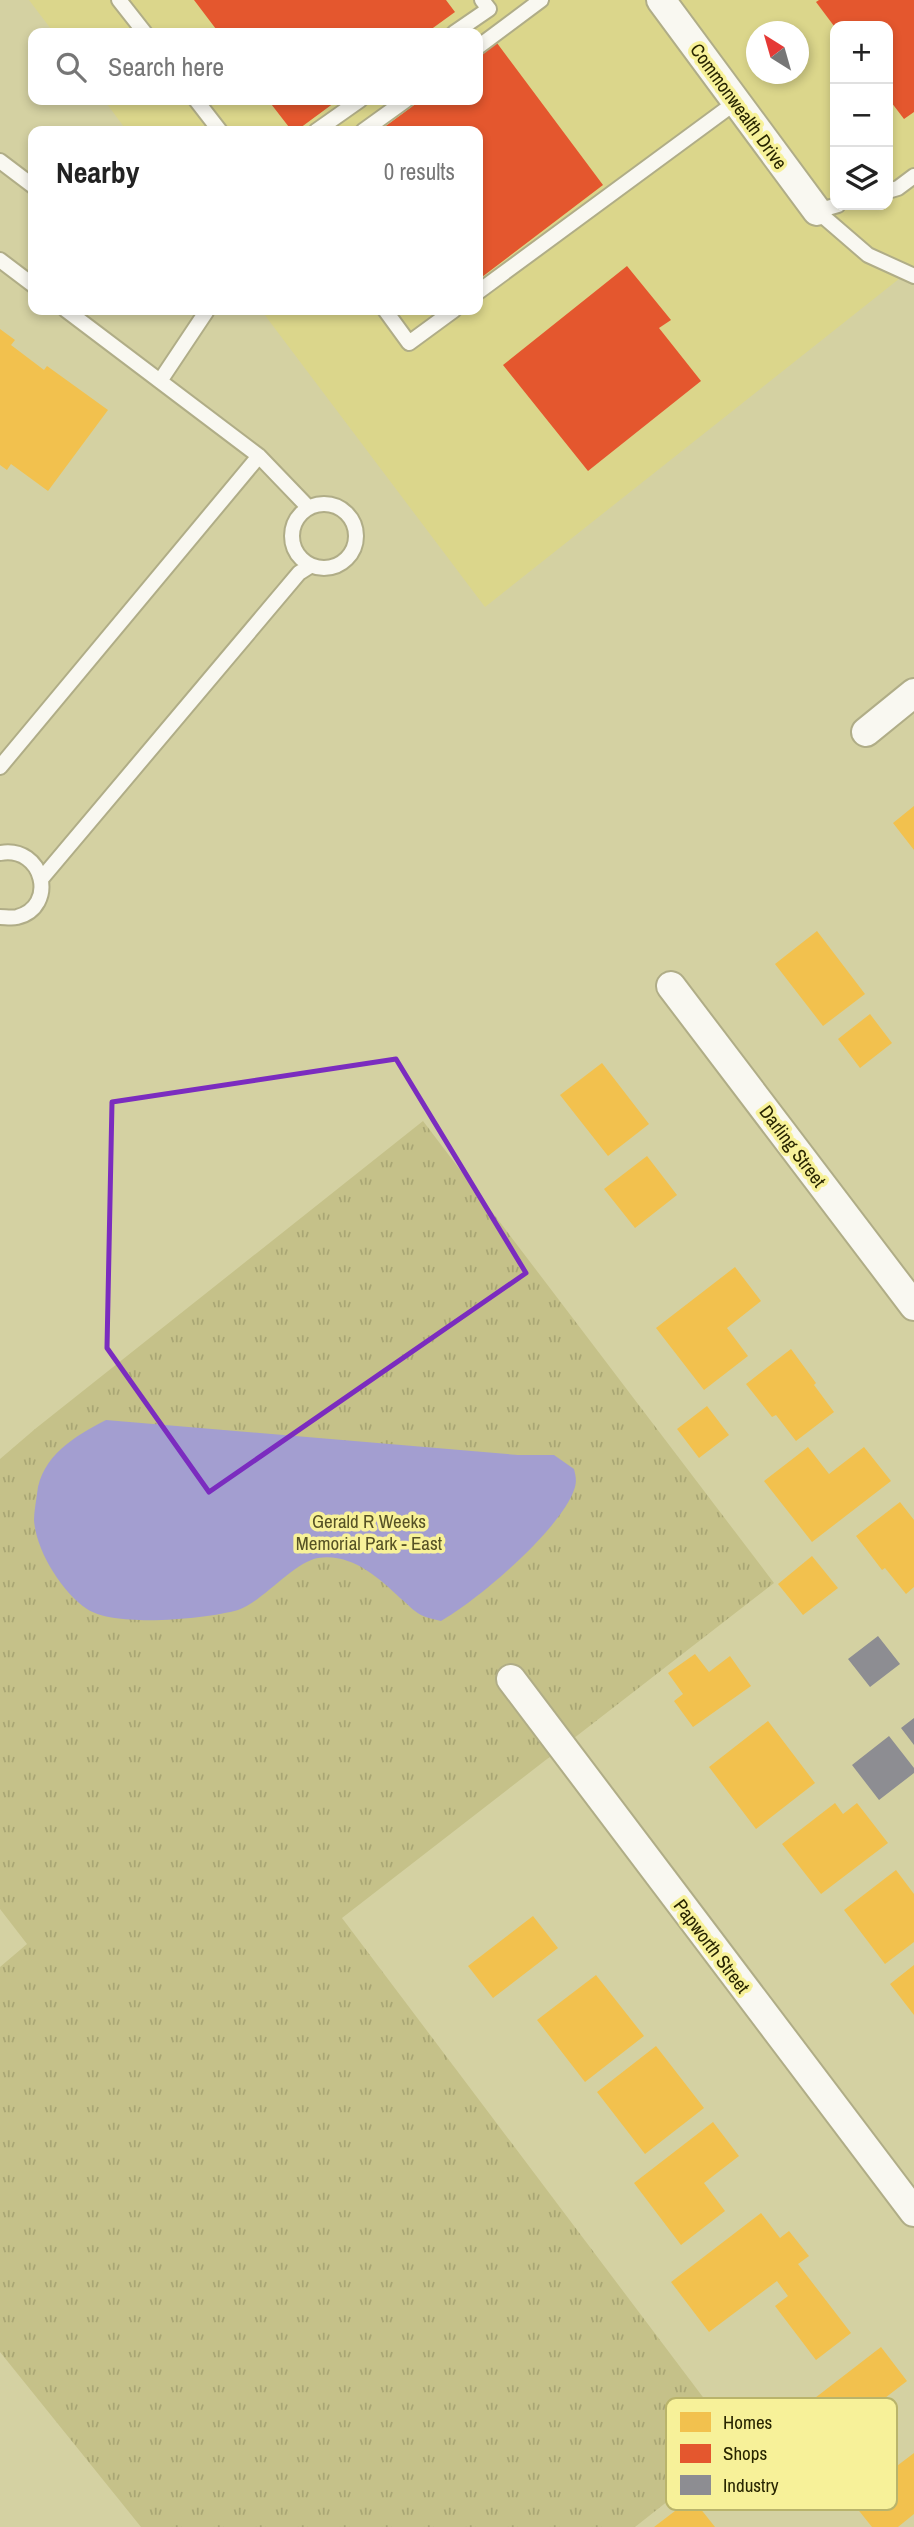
<!DOCTYPE html>
<meta charset="utf-8">
<style>
body{margin:0;font-family:"Archivo Narrow",sans-serif;background:#f2f2f2;color:#222}
.controls{position:absolute;right:21px;top:21px;display:grid;overflow:hidden;border-radius:14px;box-shadow:0 4px 10px #0003}
.controls button{width:63px;height:63px;display:grid;place-items:center;padding:0;border:0;border-bottom:2px solid #e0e0e0;background:#fff;color:#222;font:35px sans-serif}
.compass{position:absolute;left:746px;top:21px;width:63px;height:63px;border-radius:50%;background:#fff;box-shadow:0 4px 10px #0003;rotate:323deg}
.list{margin:0;padding:0;list-style:none}
h2{display:flex;justify-content:space-between;align-items:center;height:91px;margin:0;padding:0 28px;font-size:30px}
h2 small{font-size:23px;font-weight:400;color:#767676}
.icon{flex:none;width:38px;height:38px;fill:none;stroke:currentColor;stroke-width:2;stroke-linecap:round;stroke-linejoin:round}
.map{position:relative;flex:none;width:914px;height:2527px;overflow:hidden}
.search{position:absolute;background:#fff;box-shadow:0 4px 10px #0003;left:28px;top:28px;width:455px;height:77px;display:flex;align-items:center;gap:18px;box-sizing:border-box;padding:0 24px;border-radius:14px;color:#767676;font-size:26px}
.panel{position:absolute;background:#fff;box-shadow:0 4px 10px #0003;left:28px;top:126px;width:455px;height:189px;border-radius:14px}
.map>svg:first-child{display:block}
</style>
<div class="map">
<svg width="914" height="2527" viewBox="0 0 914 2527">
<defs>
<pattern id="park-tufts" width="24" height="20" patternUnits="userSpaceOnUse" patternTransform="scale(1.75)"><rect width="24" height="20" fill="#c5c189"/><path d="M3 7l-1-3M5 7V3M7 7l1-3M15 17l-1-3M17 17v-4M19 17l1-3" fill="none" stroke="#a9a674"/></pattern>
</defs>
<rect width="100%" height="100%" fill="#d4d1a2"/>
<!-- built -->
<path fill="#dbd68b" fill-rule="evenodd" d="M29 0H914V267L485 607 261 310H478V131H127L104 100H478V33H54ZM835 26H888V205H835ZM757 32H799V74H757Z"/>
<!-- park -->
<path fill="url(#park-tufts)" d="M423 1121 774 1583 342 1918 739 2445 635 2527H141L0 2352V1967L27 1944 0 1909V1459L35 1429Z"/>
<!-- water -->
<path fill="#a39ed0" d="M106 1420 518 1455H554L574 1469C576 1477 577 1482 574 1490 560 1530 478 1600 441 1621 434 1619 427 1618 421 1615 413 1611 407 1603 400 1598 378 1577 351 1553 318 1558 294 1562 261 1603 238 1610 206 1619 115 1628 87 1609 62 1592 36 1551 34 1520 34 1512 36 1502 37 1494 41 1456 75 1436 106 1420Z"/>
<!-- homes -->
<path fill="#f2c14e" d="M0 329 15 340 11 345 44 370 47 366 108 410 48 491 11 464 7 470 0 465Z
M914 806V850L893 823Z
M817 931 865 994 823 1026 775 964Z
M870 1014 892 1043 860 1068 838 1039Z
M602 1063 649 1124 608 1156 560 1095Z
M647 1156 677 1195 635 1228 604 1189Z
M735 1267 761 1301 727 1328 748 1356 704 1390 656 1328Z
M791 1349 816 1383 814 1385 834 1412 796 1441 776 1415 772 1417 746 1384Z
M707 1406 729 1435 699 1458 677 1429Z
M808 1447 829 1474 864 1447 891 1481 812 1542 764 1481Z
M900 1502 914 1520V1587L906 1594 885 1568 882 1570 856 1536Z
M812 1556 838 1588 803 1615 778 1584Z
M695 1654 709 1672 730 1656 751 1686 693 1727 674 1701 683 1694 668 1673Z
M768 1721 815 1783 756 1829 709 1767Z
M835 1803 843 1814 857 1803 888 1843 821 1894 782 1844Z
M896 1870 914 1894V1942L885 1964 844 1910Z
M533 1916 558 1948 493 1998 468 1966Z
M914 1965V2015L890 1984Z
M596 1975 644 2036 585 2082 537 2020Z
M656 2046 704 2108 645 2154 597 2092Z
M713 2122 739 2156 704 2183 725 2211 681 2245 634 2183Z
M761 2213 780 2238 789 2231 809 2256 798 2264 851 2333 816 2360 775 2306 788 2296 777 2281 709 2332 671 2282Z
M881 2347 907 2381 872 2408 894 2435 850 2469 802 2408Z
M914 2453V2514L898 2527H872L856 2507 882 2488 877 2481Z
M692 2498 715 2527H654Z"/>
<!-- shops -->
<path fill="#e4572e" d="M194 0H446L455 12 426 33H219Z
M819 0H914V112L904 119 888 98V26H834L816 2Z
M497 43 603 185 478 280V131H379L421 100H478V57Z
M268 100H338L296 131H292Z
M627 266 671 320 659 328 701 381 588 471 503 365Z"/>
<!-- industry -->
<path fill="#8d8d92" d="M878 1636 900 1664 870 1687 848 1659Z
M914 1718V1745L901 1728Z
M889 1736 914 1768V1773L879 1800 852 1765Z"/>
<g fill="none" stroke-linecap="round" stroke-linejoin="round">
<!-- service casing -->
<g stroke="#b0ad87" stroke-width="18">
<path id="service" d="M119 0 145 33
M454 33 489 9 482 0
M478 47 541 0
M196 100 220 131
M316 131 360 100
M363 131 406 100
M0 161 33 186
M888 191 898 188 914 176
M817 211 868 255 914 276
M817 211 838 205
M0 260 33 285
M478 292 736 102
M385 310 409 343 454 310
M160 381 206 312 203 310
M259 456 308 507
M292 536a32 32 0 1 1 64 0a32 32 0 1 1-64 0Z
M0 767 259 456 66 310
M0 853C44 845 58 907 17 917 12 918 5 917 0 917
M42 878 299 573 310 566"/>
</g>
<!-- minor casing -->
<g stroke="#b0ad87" stroke-width="32">
<path id="minor" d="M661 0 817 211
M866 732 914 693
M671 986 914 1306
M511 1679 914 2212"/>
</g>
<!-- service -->
<use href="#service" stroke="#f9f8f1" stroke-width="14"/>
<!-- minor -->
<use href="#minor" stroke="#f9f8f1" stroke-width="28"/>
</g>
<!-- marked area -->
<path fill="none" stroke="#7b2cbf" stroke-width="5" stroke-linejoin="round" d="M396 1059 526 1273 209 1492 107 1348 112 1102Z"/>
<g text-anchor="middle" dominant-baseline="central" stroke-width="7" stroke-linejoin="round" paint-order="stroke">
<!-- street labels -->
<g font-size="19" fill="#282500" stroke="#f7f199">
<text transform="translate(739 106) rotate(54)">Commonwealth Drive</text>
<text transform="translate(793 1146) rotate(53)">Darling Street</text>
<text transform="translate(712 1946) rotate(53)">Papworth Street</text>
</g>
<!-- park labels -->
<g font-size="19" fill="#565225" stroke="#f7f199">
<text x="369" y="1521">Gerald R Weeks<tspan x="369" dy="22">Memorial Park - East</tspan></text>
</g>
</g>
<!-- legend -->
<rect x="666" y="2398" width="231" height="112" rx="10" fill="#f7f199" stroke="#b9b46b" stroke-width="2"/>
<rect x="680" y="2412" width="31" height="20" fill="#f2c14e"/>
<rect x="680" y="2444" width="31" height="19" fill="#e4572e"/>
<rect x="680" y="2475" width="31" height="20" fill="#8d8d92"/>
<g font-size="19" fill="#282500">
<text x="723" y="2429">Homes</text>
<text x="723" y="2460">Shops</text>
<text x="723" y="2492">Industry</text>
</g>
</svg>
<div class="controls">
<button>+</button>
<button>−</button>
<button><svg class="icon" aria-label="layers" viewBox="0 0 24 24"><path d="M12 4l9 5-9 5-9-5zM3 14l9 5 9-5"/></svg></button>
</div>
<svg class="compass" viewBox="-18 -18 36 36"><path d="M0-13l5 13h-10z" fill="#e53935"/><path d="M0 13l5-13h-10z" fill="#767676"/></svg>
<div class="search"><svg class="icon" aria-label="search" viewBox="0 0 24 24"><circle cx="10" cy="10" r="6"/><path d="M15 15l6 6"/></svg>Search here</div>
<section class="panel">
<h2>Nearby<small>0 results</small></h2>
<ul class="list">
</ul>
</section>
</div>
